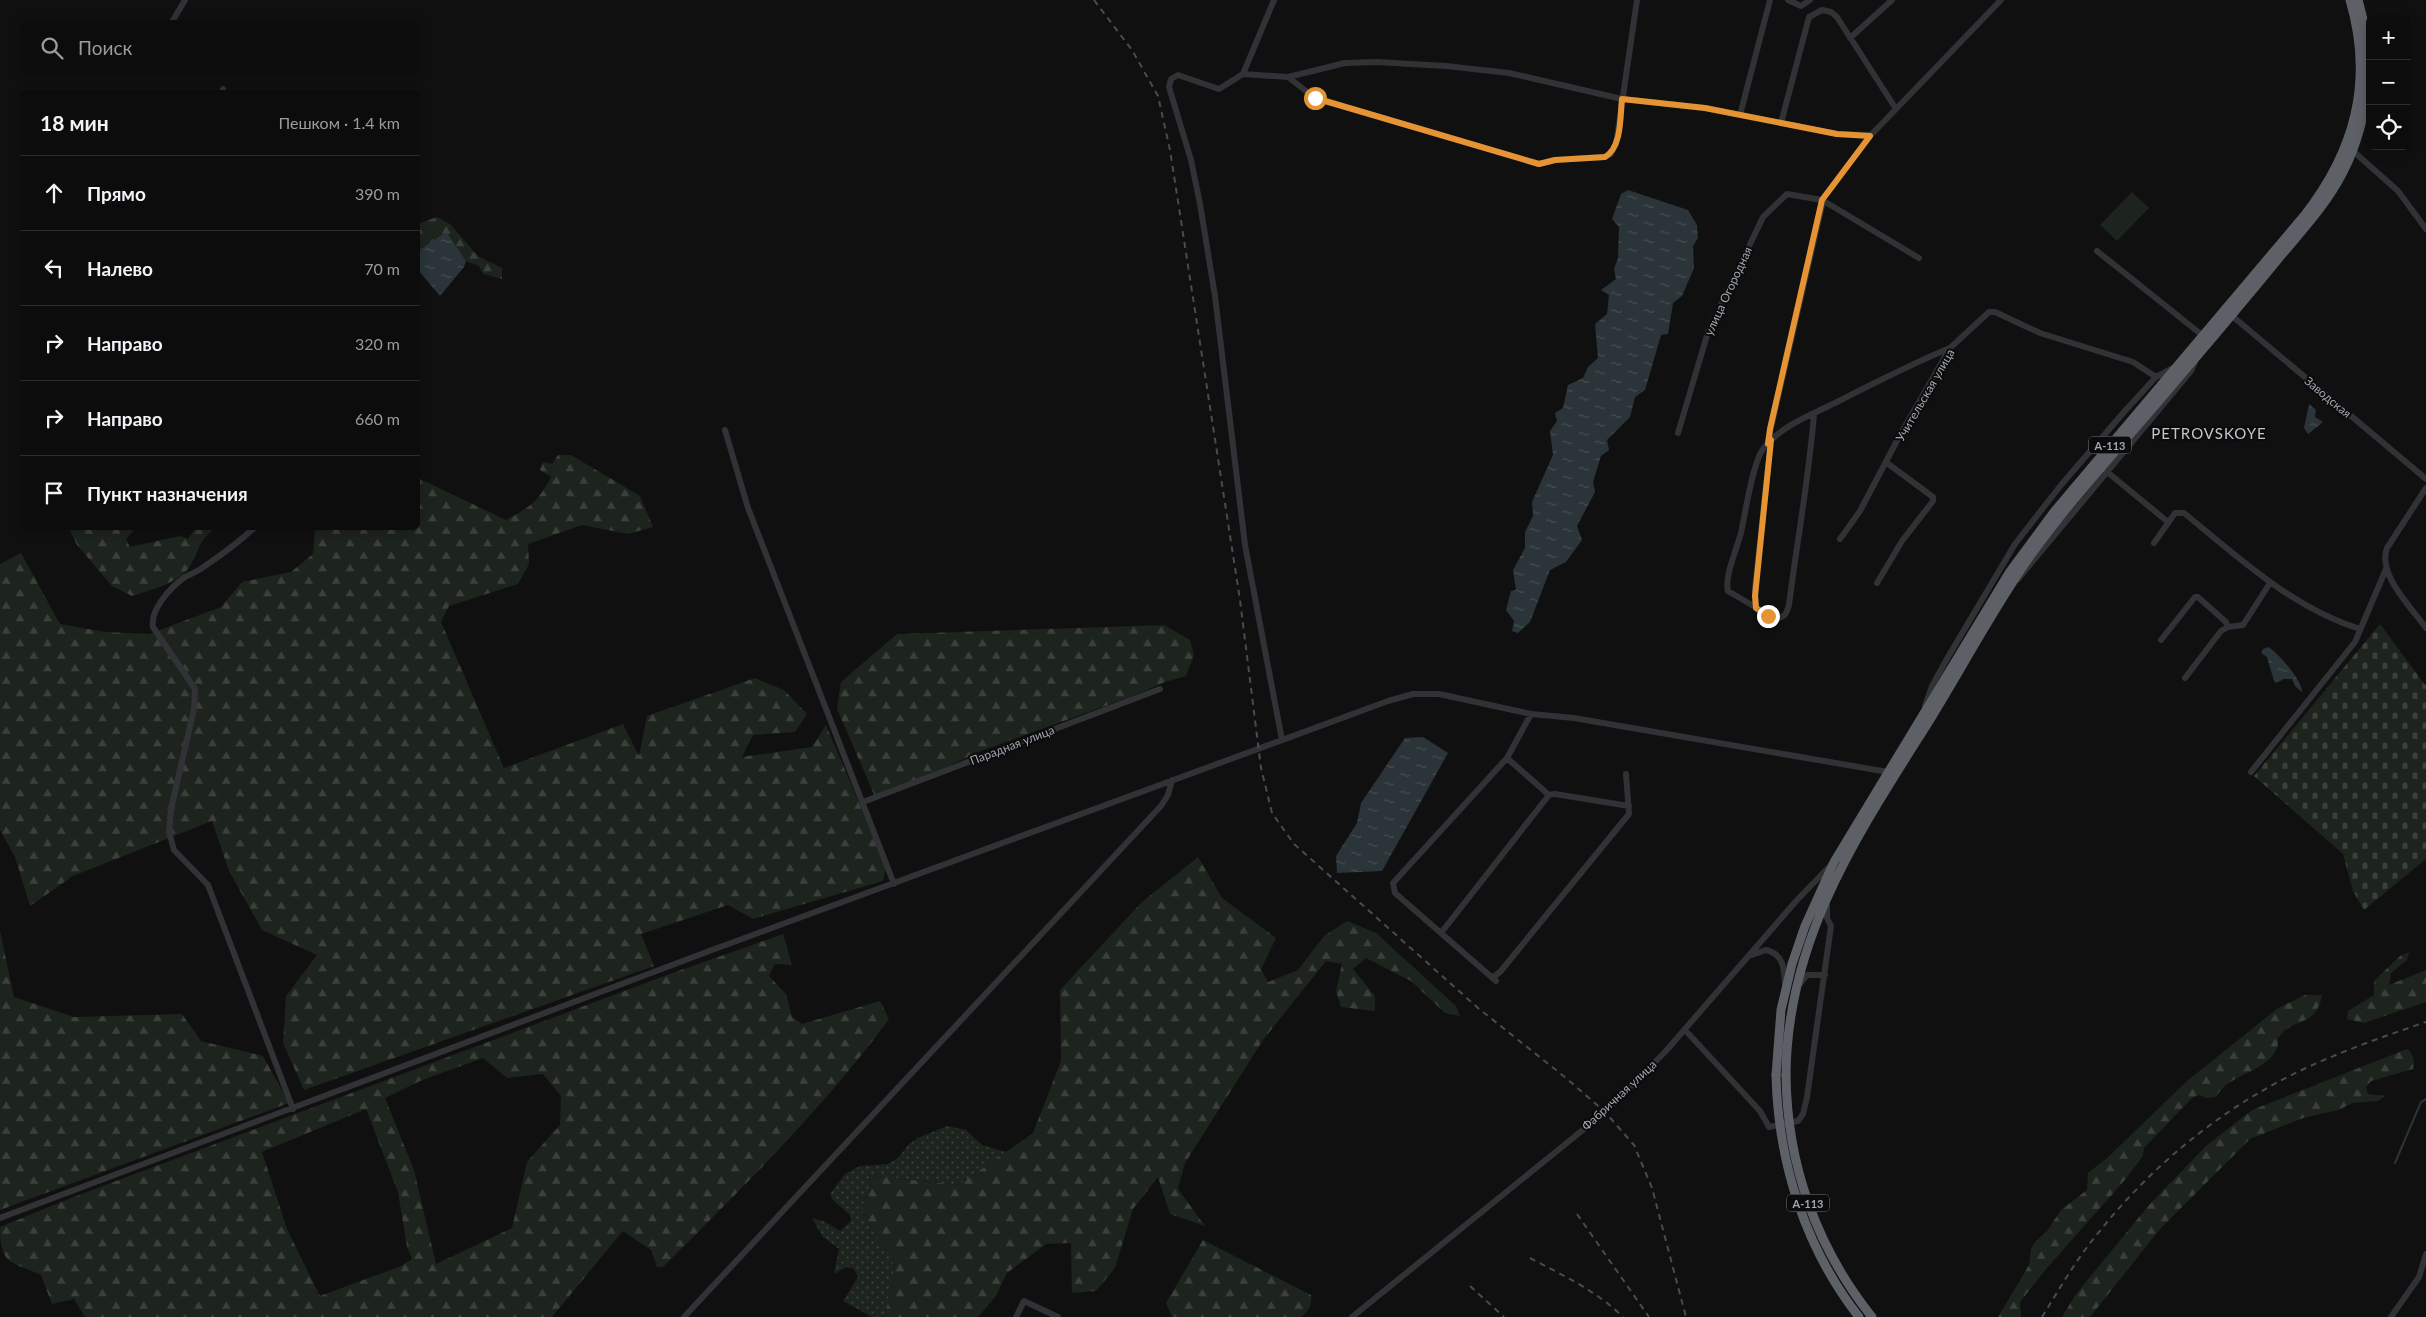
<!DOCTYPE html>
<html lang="ru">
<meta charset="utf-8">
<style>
body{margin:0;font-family:Lato,sans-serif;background:#151516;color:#f1f3f6}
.controls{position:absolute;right:15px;top:15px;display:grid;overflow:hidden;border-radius:8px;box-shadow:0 2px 12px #0003}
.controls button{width:45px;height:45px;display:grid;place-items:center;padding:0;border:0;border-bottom:1px solid #2c2c2e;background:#0c0c0d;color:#f1f3f6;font:25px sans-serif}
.stop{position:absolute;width:15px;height:15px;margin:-11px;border:4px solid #e69433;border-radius:50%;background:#fff}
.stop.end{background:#e69433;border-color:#fff;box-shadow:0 1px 5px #0008}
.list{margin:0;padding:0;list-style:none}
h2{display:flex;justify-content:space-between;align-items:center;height:65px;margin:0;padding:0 20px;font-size:21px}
h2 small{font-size:16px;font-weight:400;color:#9a9b9d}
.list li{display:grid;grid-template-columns:32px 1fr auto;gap:15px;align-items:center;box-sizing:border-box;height:75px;padding:0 20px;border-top:1px solid #2c2c2e}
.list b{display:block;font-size:19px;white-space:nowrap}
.list em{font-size:16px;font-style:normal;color:#9a9b9d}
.icon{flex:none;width:28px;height:28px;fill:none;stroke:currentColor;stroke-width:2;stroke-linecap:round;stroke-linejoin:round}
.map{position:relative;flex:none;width:2426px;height:1317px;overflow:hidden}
.search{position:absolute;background:#0c0c0d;box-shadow:0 2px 12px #0003;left:20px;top:20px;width:400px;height:55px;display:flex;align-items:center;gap:12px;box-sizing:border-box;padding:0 18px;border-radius:8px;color:#9a9b9d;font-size:19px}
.panel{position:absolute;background:#0c0c0d;box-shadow:0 2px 12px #0003;left:20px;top:90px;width:400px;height:440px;border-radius:8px}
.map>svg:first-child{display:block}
</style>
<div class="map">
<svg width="2426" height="1317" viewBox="0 0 2426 1317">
<defs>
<pattern id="grass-dots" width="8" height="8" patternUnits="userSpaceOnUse" patternTransform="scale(1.25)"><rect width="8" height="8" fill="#1d231d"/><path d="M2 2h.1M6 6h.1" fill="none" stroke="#3b403b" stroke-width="1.8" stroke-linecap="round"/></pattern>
<pattern id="forest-firs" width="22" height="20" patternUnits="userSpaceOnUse" patternTransform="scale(1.25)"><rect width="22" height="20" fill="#1d231d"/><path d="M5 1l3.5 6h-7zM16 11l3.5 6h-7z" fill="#3b403b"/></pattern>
<pattern id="cemetery-stones" width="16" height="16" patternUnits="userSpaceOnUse" patternTransform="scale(1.25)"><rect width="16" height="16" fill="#1d231d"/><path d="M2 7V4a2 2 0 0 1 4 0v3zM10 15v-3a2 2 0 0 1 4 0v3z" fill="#3b403b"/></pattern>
<pattern id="water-ripples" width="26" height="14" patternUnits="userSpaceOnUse" patternTransform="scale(1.25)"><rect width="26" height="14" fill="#2a3439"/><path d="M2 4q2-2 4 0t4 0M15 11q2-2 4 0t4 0" fill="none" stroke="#464f53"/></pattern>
</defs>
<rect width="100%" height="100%" fill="#101011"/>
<!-- grass -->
<path fill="url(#grass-dots)" d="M947 1126 966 1130 982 1145 1006 1152 959 1185 874 1176 861 1210 895 1266 885 1317H872L843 1301 858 1277 854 1269 846 1267 834 1274 839 1249 822 1236 812 1218 824 1221 840 1231 851 1221 850 1215 833 1200 830 1194 845 1174 860 1166 888 1164 898 1158 909 1144 918 1138Z"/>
<!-- forest -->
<path fill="url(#forest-firs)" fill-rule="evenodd" d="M437 217 450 224 478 256 502 268V279L483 274 479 266 466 261 448 234 418 251V224Z
M558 455H571L640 496 653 527 628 534 582 525 528 544 529 564 518 584 449 606 441 622 504 768 623 724 639 756 647 716 755 678 784 690 807 714 795 732 753 735 742 757 812 747 826 725 886 867 883 881 753 919 728 905 641 934 654 966 304 1090 283 1043 286 996 317 955 262 930 229 871 212 821 73 876 30 906 15 857 0 830V564L21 553 60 624 105 632 149 634 221 607 242 582 291 572 313 554 315 528H418V478L506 520C530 507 538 502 551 477L540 470 543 462 552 464Z
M69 528H136L126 539 130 547 180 536 188 539 196 528H215C196 544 201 548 190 566 181 582 149 591 132 596L112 586 77 545Z
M1164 625 1190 640 1194 655 1186 676 1165 682 1133 696 981 751 876 799 837 709 841 682 897 634Z
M1198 857 1222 898 1276 938 1261 969 1268 982 1298 970 1324 936 1347 921 1376 933 1456 1006 1460 1016 1445 1013 1411 981 1366 958 1353 969 1375 996V1011L1341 1007 1336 991 1342 964 1326 961 1263 1040 1185 1163 1178 1189 1205 1226 1170 1214 1158 1177 1133 1209 1115 1268 1096 1291 1072 1293 1071 1243 1046 1244 1007 1273 996 1296 978 1317H885L895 1266 861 1210 874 1176 959 1185 1033 1133 1061 1061 1060 990 1141 903Z
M0 931 14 997 74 1017 182 1014 201 1041 263 1056 289 1103 0 1210Z
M783 934 792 965 775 964 769 976 786 994 792 1017 802 1024 880 1001 889 1019C823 1109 742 1188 663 1267H657L651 1250 623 1231 552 1317H85L74 1299 52 1304 41 1275C10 1261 0 1265 0 1227L76 1196 667 975ZM483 1058 507 1078 543 1074 561 1096 560 1125 527 1162 512 1228 436 1264 414 1170 385 1098 420 1081ZM366 1109 398 1192 407 1247 412 1259 401 1266 320 1296 287 1229 262 1152Z
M2409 952 2407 960 2391 973 2389 985 2426 970V1002L2364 1023 2347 1019 2348 1011 2374 995V981L2400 956Z
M2305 995H2322C2316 1029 2293 1016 2278 1038 2281 1063 2246 1071 2229 1083 2223 1086 2220 1092 2215 1097L2207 1098 2199 1095 2192 1098 2144 1148 2143 1156 2124 1181 2047 1268 2020 1302 2021 1317H1998L2029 1265 2031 1249 2035 1242 2047 1231 2061 1210 2087 1190 2088 1173 2107 1158 2187 1081 2278 1008Z
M2407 1049C2414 1055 2415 1060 2413 1069L2371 1081 2366 1087 2368 1094 2385 1096 2378 1101 2353 1103 2338 1110 2303 1118 2250 1139 2160 1229 2090 1317H2062L2076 1294 2149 1205 2206 1146 2252 1110Z
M1203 1240 1311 1295C1312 1306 1309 1311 1301 1317H1172L1166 1303Z"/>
<!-- cemetery -->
<path fill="url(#cemetery-stones)" d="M2380 624 2426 686V859L2364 910 2353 891 2343 854 2254 776Z"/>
<!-- pitch -->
<path fill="#1d231d" d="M2132 192 2149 208 2117 241 2100 225Z"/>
<!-- water -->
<path fill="url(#water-ripples)" d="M1628 190 1688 210 1697 225 1698 238 1693 246 1694 268 1682 296 1673 303 1668 334 1661 335 1645 390 1635 397 1630 417 1607 440 1609 450 1601 456 1593 482 1595 492 1577 526 1582 540 1566 562 1550 570 1530 622 1518 633 1512 631 1514 621 1506 610 1511 591 1516 590 1513 570 1525 548V532L1533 516 1532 502 1553 455 1550 431 1557 421 1555 413 1563 408 1568 385 1583 378 1588 367 1598 358 1595 324 1607 314 1609 295 1601 290 1616 279 1614 269 1618 258 1619 227 1612 219 1621 194Z
M443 234H448L466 261 464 267 440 296 418 270V251Z
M2309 404 2316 410 2315 417 2323 422 2308 434 2304 428Z
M2268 647C2277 651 2303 682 2302 692L2295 686 2292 679H2284L2276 683 2274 681 2267 657 2261 653 2263 649Z
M1423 737 1448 753 1382 871 1337 873 1336 856 1357 823 1361 803 1405 738Z"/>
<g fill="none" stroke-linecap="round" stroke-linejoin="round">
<!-- stream -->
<path stroke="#2a3439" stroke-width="2" d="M2395 1163 2421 1102 2426 1099"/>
<!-- minor -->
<path stroke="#313236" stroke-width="6" d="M1788 0 1801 6 1810 0
M172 22 185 0
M1850 38 1892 0
M1243 74 1274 0
M1288 77 1345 63 1377 62 1446 66 1509 73 1622 99 1705 108 1837 134 1871 135
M222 92 223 89
M1740 115 1770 0
M1781 123 1809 17 1822 10 1831 12 1837 17 1896 109
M2353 151 2398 191 2426 229
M2097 251 2202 335
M2231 315 2426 479
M1814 414C1809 478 1797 541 1789 605 1787 613 1784 619 1774 618L1728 591C1724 578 1737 548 1741 533 1745 514 1753 462 1763 449 1780 426 1813 414 1837 402 1874 383 1911 364 1950 348
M725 430 748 508 894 884
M1678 433 1708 332 1763 217 1787 194 1822 200 1919 258
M1768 441 1824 197 1871 135 2001 0
M2106 471 2168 522
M2426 488 2387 548C2377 574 2411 607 2426 628
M254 528C239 542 220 556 202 568 197 572 190 574 185 577 171 587 150 609 153 627L195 689 194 709 171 809 169 832 174 850 208 885 293 1109
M1840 539 1860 511 1900 435 1950 348 1989 312H1995L2040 333 2133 362 2156 377
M2154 543 2175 513H2184C2238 557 2292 608 2360 629
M2018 579 2191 371 2195 362
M1877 583 1902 541 1933 501V497L1887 463
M1756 608 1755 588 1771 441
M2161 640 2195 597H2198L2226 622 2228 627
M2185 678 2221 631 2228 627 2243 625 2270 583
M1925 706 1932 686 1948 657 2015 544 2061 485 2124 412 2156 377 2173 368
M1282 740 1245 545 1215 296 1200 204 1191 160 1169 87 1171 79 1178 75 1219 89 1243 74 1288 77 1315 98 1539 164 1555 160 1605 157 1611 154 1616 144 1637 0
M2251 772 2355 642 2386 569
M1548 795 1555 794 1629 806
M863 802 1160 689
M1441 933 1549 795 1507 758
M1752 955 1766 950C1783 954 1784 967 1785 983
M1492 978 1500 972 1629 814 1626 774
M1496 981 1395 893 1393 883 1507 758 1531 714
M1799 985 1807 975H1825
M1685 1030 1760 1111 1769 1127 1798 1121 1803 1114 1807 1097 1831 926 1827 918V906
M0 1218 712 950 1388 701 1413 694H1439L1531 714 1574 718 1888 772
M684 1317 1161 806 1168 795 1172 780
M1016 1317 1024 1301 1058 1317
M1352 1317 1605 1112 1665 1052 1797 900 1830 866
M2391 1317 2419 1277 2426 1254"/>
<!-- highway -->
<path stroke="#5d6167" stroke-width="9" d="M1776 1075 1781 1010 1792 964 1805 926 1834 862 2009 573 2054 512 2304 216C2355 151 2374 81 2350 0
M1786 1075C1787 936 1860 831 1931 718 1965 663 1995 605 2033 552 2076 493 2127 439 2174 383 2211 340 2248 296 2284 252 2305 227 2328 202 2343 172 2370 119 2375 57 2358 0"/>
<!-- rail -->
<path stroke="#484b4f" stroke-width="2" stroke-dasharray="6 5" stroke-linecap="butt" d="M1094 0 1132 50 1158 96 1170 150 1240 600 1261 768 1272 813 1294 844 1478 1008 1566 1078 1605 1112 1634 1145 1652 1188 1686 1317
M1577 1214 1649 1317
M1530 1258C1562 1275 1597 1291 1623 1317
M1470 1286 1504 1317
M2042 1317C2060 1288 2077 1258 2099 1232 2154 1163 2226 1105 2306 1068 2345 1050 2385 1036 2426 1022"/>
<!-- highway-bridge -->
<path stroke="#5d6167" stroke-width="9" d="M1776 1075C1778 1162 1805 1248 1859 1317
M1786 1075C1787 1164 1816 1247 1872 1317"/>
</g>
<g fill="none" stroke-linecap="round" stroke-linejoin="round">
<!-- route -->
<path stroke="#e69433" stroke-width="6" d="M1315 98 1539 164 1555 160 1605 157C1622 147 1620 117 1622 99L1705 108 1837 134 1870 136 1822 200 1770 429 1768 444 1771 440 1755 596 1756 608 1768 616"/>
</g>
<g text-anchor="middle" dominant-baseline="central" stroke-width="4" stroke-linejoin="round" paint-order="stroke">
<!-- shield labels -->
<g fill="#0b0b0c" stroke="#757980" stroke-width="1">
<rect x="2089" y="436.5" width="42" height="17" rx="4"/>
<rect x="1787" y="1194.5" width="42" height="17" rx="4"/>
</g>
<g font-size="11" font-weight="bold" fill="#a2a8b1">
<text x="2110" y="445">А-113</text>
<text x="1808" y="1203">А-113</text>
</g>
<!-- street labels -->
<g font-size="12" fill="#a2a8b1" stroke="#0b0b0c">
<text transform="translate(1728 291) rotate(-65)">улица Огородная</text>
<text transform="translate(1925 395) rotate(-60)">Учительская улица</text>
<text transform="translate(2328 397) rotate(40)">Заводская</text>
<text transform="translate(1012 745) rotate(-21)">Парадная улица</text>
<text transform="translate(1619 1095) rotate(-43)">Фабричная улица</text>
</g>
<!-- quarter labels -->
<g font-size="15" letter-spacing="1" fill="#c2c7ce" stroke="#0b0b0c">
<text x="2209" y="433">PETROVSKOYE</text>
</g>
</g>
</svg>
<div class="controls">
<button>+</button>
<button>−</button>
<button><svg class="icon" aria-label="locate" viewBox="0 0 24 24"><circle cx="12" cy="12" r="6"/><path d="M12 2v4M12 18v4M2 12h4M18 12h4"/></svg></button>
</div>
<div class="stop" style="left:1315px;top:98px"></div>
<div class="stop end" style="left:1768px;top:616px"></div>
<div class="search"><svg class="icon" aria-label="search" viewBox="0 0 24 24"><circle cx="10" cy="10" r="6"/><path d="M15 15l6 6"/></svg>Поиск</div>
<section class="panel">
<h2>18 мин<small>Пешком · 1.4 km</small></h2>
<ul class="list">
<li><svg class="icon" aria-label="ahead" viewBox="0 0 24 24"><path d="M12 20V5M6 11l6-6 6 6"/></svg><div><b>Прямо</b></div><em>390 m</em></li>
<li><svg class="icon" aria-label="left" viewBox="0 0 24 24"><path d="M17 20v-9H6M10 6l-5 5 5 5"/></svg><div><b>Налево</b></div><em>70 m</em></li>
<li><svg class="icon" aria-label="right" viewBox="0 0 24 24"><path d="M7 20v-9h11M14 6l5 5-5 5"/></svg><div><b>Направо</b></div><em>320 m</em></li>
<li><svg class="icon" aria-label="right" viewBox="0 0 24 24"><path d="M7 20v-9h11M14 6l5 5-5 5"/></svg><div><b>Направо</b></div><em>660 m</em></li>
<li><svg class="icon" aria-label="arrive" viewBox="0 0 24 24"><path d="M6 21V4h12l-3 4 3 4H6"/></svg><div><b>Пункт назначения</b></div></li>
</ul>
</section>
</div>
